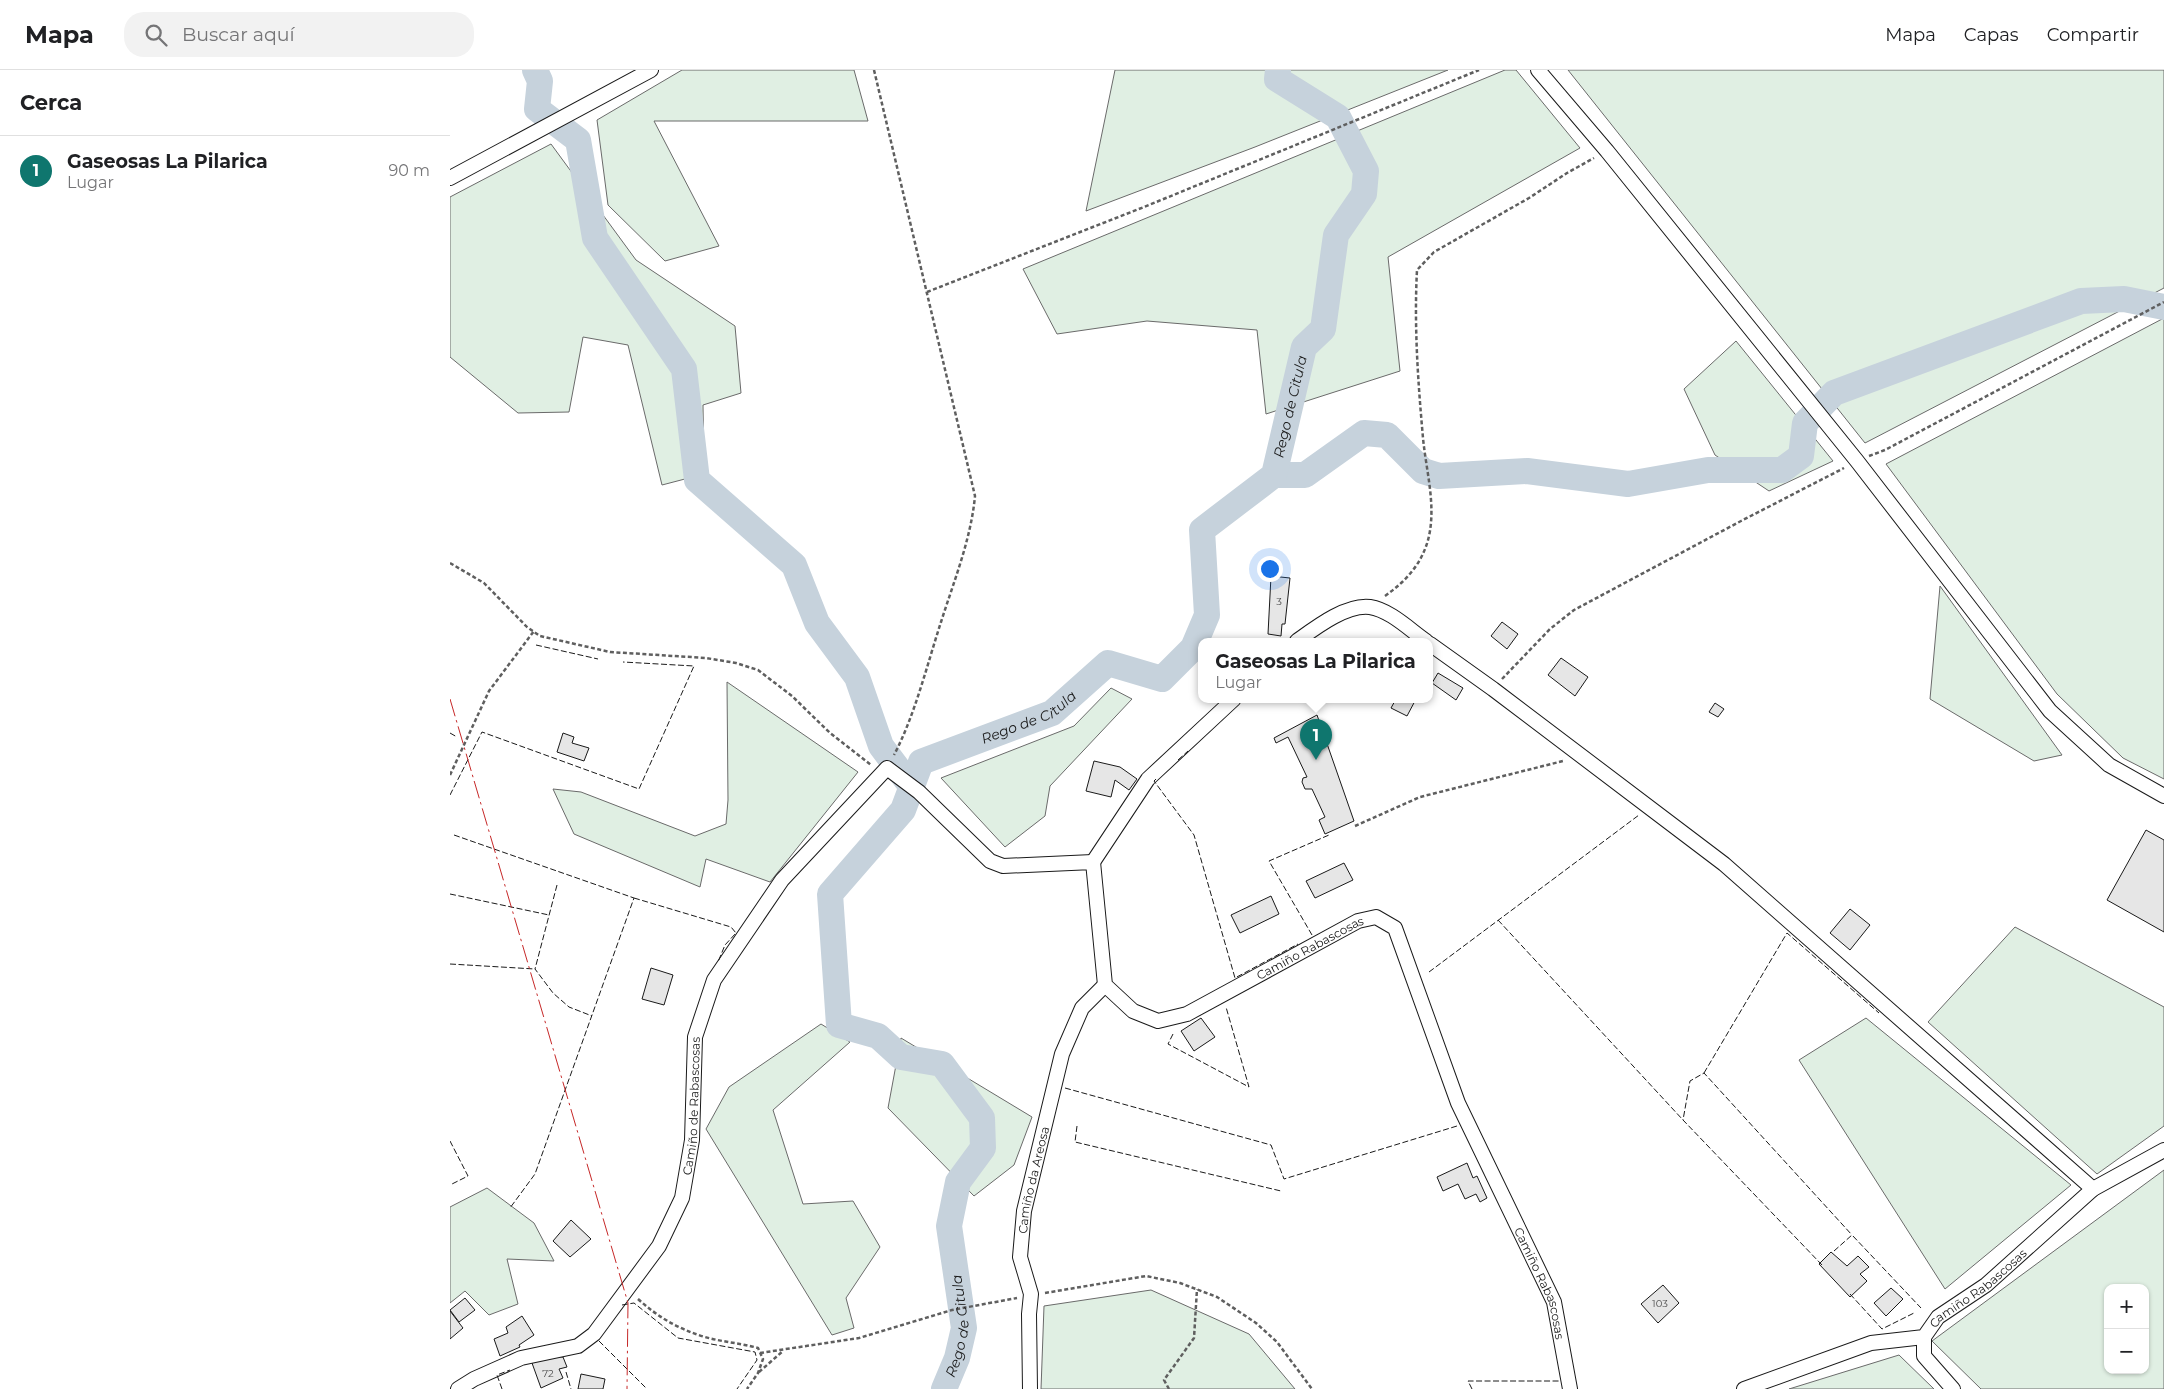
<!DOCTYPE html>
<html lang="es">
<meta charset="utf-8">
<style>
body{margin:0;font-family:Montserrat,sans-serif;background:#f2f2f2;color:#202124}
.controls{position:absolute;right:15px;bottom:15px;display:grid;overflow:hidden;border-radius:10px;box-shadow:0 1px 4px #0004}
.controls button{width:45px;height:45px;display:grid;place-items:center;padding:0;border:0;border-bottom:1px solid #e0e0e0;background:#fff;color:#202124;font:25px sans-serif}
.you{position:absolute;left:819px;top:498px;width:18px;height:18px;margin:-12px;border:4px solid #fff;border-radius:50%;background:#1a73e8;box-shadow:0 0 0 8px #1a73e833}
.badge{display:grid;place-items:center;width:32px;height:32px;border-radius:50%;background:#0f766e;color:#fff;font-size:16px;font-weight:700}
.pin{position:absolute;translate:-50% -41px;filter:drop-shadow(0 1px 2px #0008)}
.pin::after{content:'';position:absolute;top:26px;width:18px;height:15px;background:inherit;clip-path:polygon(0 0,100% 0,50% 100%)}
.popup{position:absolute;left:748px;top:568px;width:235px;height:65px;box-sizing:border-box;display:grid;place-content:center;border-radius:10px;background:#fff;filter:drop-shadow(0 1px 4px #0005);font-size:16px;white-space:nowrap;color:#757577}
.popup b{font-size:19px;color:#202124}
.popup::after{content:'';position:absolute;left:50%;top:100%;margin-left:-10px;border:10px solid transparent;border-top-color:#fff}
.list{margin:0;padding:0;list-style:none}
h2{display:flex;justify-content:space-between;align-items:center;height:65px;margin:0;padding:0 20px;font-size:21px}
h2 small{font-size:16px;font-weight:400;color:#757577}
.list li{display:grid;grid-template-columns:32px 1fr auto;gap:15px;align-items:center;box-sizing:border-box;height:70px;padding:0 20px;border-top:1px solid #e0e0e0}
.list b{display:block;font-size:19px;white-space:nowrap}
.list p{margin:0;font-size:16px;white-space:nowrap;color:#757577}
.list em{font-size:16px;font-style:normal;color:#757577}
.icon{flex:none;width:28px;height:28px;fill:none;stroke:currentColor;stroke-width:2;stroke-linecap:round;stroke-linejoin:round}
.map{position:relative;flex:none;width:1714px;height:1319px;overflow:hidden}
header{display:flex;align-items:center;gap:30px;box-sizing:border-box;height:70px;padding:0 25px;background:#fff;border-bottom:1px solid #e0e0e0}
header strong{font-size:24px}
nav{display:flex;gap:28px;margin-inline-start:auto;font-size:18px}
.search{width:350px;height:45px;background:#f2f2f2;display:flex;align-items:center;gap:12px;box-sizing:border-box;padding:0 18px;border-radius:20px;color:#757577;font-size:19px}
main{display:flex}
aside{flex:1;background:#fff}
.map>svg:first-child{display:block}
</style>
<header>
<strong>Mapa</strong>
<div class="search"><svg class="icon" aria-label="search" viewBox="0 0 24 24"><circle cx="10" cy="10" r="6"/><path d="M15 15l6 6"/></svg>Buscar aquí</div>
<nav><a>Mapa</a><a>Capas</a><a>Compartir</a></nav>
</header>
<main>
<aside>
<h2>Cerca<small></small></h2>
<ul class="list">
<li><span class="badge">1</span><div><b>Gaseosas La Pilarica</b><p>Lugar</p></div><em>90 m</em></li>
</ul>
</aside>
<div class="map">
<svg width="1714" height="1319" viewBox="0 0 1714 1319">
<rect width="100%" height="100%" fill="#fff"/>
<!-- green -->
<path fill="#e0efe3" stroke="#6a6a6a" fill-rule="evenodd" d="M232 0H404L418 51H204L269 176 215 191 158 135 147 50Z
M665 0H998L805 77 636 141Z
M1055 0H1066L1130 78 938 187 950 301 816 344 807 260 697 251 607 264 573 199Z
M1118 0H1714V218L1415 373Z
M101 74 186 190 285 256 291 323 253 335 254 404 212 415 178 275 133 267 119 342 68 343 0 287V127Z
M1714 248V709L1673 688 1607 624 1436 394Z
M1286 271 1383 391 1319 421 1265 385 1234 319Z
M1490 516 1612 685 1584 691 1480 629Z
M277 612 408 702 320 812 256 789 250 817 124 764 103 719 131 722 245 766 276 754 278 730Z
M661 618 682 629 600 716 595 746 555 777 491 708 624 656Z
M1565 857 1714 937V1056L1647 1104 1478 952Z
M1416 948 1621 1115 1495 1219 1349 990Z
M371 954 400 972 323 1040 353 1134 403 1131 430 1177 396 1228 404 1258 382 1265 256 1059 279 1017Z
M451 968 582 1047 564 1095 524 1126 438 1038Z
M1714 1100V1319H1531L1482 1271ZM1658 1218H1695V1300H1658Z
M37 1118 84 1153 104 1191 57 1189 68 1234 39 1245 15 1221 0 1233V1137Z
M701 1220 799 1264 845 1319H591L594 1236Z
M1449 1285 1484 1319H1339Z"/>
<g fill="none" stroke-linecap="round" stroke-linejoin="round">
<!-- river -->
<g stroke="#c6d2dc" stroke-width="26">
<path d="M85 0 90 11 87 39 128 70 145 168 234 299 247 410 344 495 367 553 407 607 431 676 461 716"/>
<path d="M824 405H855L914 363 937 365 973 401 989 406 1077 401 1178 414 1258 400H1332L1351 386 1355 353 1384 323 1631 231 1674 229 1714 237"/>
<path id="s1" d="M494 1319 507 1288 514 1258 499 1156 508 1112 533 1078 532 1048 492 994 451 987 428 966 389 955 380 824 453 740 471 692 602 643 658 593 712 609 743 578 757 545 752 460 824 405 854 277 873 259 886 165 914 124 916 101 888 47 827 9 828 0"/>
</g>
</g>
<!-- building -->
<path fill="#e6e6e6" stroke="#1a1a1a" d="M821 506 840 508 835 554H832L831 566 818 564Z
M1052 552 1068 564 1057 579 1041 566Z
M1111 588 1138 607 1125 626 1098 605Z
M988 603 1013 618 1006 630 982 613Z
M946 629H966L957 646 941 638Z
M1265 633 1274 639 1268 647 1259 642Z
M867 645 904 751 875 764 869 750 875 747 862 719H855L852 712 853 708 857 707 838 667 826 673 824 668Z
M113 663 124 667 122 673 139 678 134 691 107 682Z
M644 691 670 697 687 709 679 720 665 710 661 727 636 721Z
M1696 760 1714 770V862L1657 830Z
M894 793 903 810 865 828 856 811Z
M821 826 829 844 790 863 781 845Z
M1400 839 1420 855 1400 880 1380 863Z
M201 898 223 905 214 935 192 929Z
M751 948 765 967 744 981 731 961Z
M1017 1093 1023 1108 1027 1106 1037 1128 1030 1132 1026 1124 1015 1129 1008 1114 993 1121 987 1107Z
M121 1150 141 1169 120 1187 103 1171Z
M1381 1182 1397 1196 1408 1186 1419 1197 1410 1204 1417 1211 1400 1227 1369 1194Z
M1213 1215 1229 1233 1208 1253 1191 1234Z
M1441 1218 1453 1229 1436 1246 1424 1233Z
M15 1228 25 1240 9 1252 0 1240Z
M0 1241 13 1258 0 1269Z
M72 1246 84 1265 69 1275 70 1277 50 1286 44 1269 58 1263 56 1257Z
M97 1286 113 1287 117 1297 109 1299 113 1308 91 1318 82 1293 84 1290Z
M131 1304 155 1309 153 1319H128Z"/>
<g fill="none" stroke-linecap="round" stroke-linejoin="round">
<!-- minor casing -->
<g stroke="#1a1a1a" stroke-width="16">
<g id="minor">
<path d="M1088 0 1157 81 1407 391 1600 641 1659 695 1714 726"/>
<path d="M0 108 201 0"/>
<path d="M847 571C865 558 896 534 920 537 940 540 960 560 976 571"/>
<path d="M980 574 1043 619 1274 794 1643 1119"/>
<path d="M643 792 698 709 784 629"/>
<path d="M1474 1267V1286L1503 1319"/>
<path id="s2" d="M8 1319 24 1309 71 1288 128 1276 144 1264 209 1176 232 1128 242 1070 245 967 264 910 332 810 437 698 469 722 540 791 553 796 643 792 655 915 683 941 708 951 737 944 908 851 926 847 945 858 1008 1033 1104 1232 1120 1319"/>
<path id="s3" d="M580 1319 579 1244 581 1224 570 1187 574 1141 612 984 632 938 655 915"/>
<path id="s4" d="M1294 1319 1421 1273 1474 1267 1488 1247 1536 1215 1643 1119 1714 1080"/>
</g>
</g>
<!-- path -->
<path stroke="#5f5f5f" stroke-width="2.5" stroke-dasharray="4 2.5" stroke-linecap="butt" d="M424 0 525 426C521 469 504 511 491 552 477 595 465 645 444 685
M477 222 694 137 1029 0
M1419 386 1435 380 1714 232
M0 493 34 513 77 557 90 566 160 582 256 588 286 593 308 600 342 626 380 663 421 695
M935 526C956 511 973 493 979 466 986 434 976 400 973 368 968 312 964 256 967 200L984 182 1079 128 1117 103 1144 88
M1052 609 1100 559 1124 540 1291 451 1394 398
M0 705 39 621 84 561
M905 756 970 727 1113 691
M595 1223 696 1206 730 1213 767 1227 806 1253 827 1272 862 1319
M188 1229C208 1247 228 1259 255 1267 272 1272 290 1273 308 1278L313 1289 308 1303 297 1319
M310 1283 409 1268 502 1240 567 1228
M309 1302 333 1281
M719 1319 714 1310 744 1268 747 1219"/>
<!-- minor -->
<use href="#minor" stroke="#fff" stroke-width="14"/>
<!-- fence -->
<path stroke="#1a1a1a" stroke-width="1" stroke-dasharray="6 2.5" stroke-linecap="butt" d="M86 575 148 589
M0 663 7 667
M728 690 738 681
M706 709 704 711 744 765 785 908 848 874
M0 725 32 662 189 719 244 596 173 592
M4 765 184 828 85 1104 60 1138
M107 815 85 899 103 923 119 937 142 946
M0 824 99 845
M184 828 281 857 286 863 275 875 268 892
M1048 850 1233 1050
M862 865 819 791 879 765
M0 894 85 899
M979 902 1189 745
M723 964 718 974 799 1017 776 937
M1254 1003 1337 863 1429 943
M615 1018 821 1075 834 1109 1007 1056
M627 1056 625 1072 831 1121
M0 1071 18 1106 0 1115
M1384 1181 1402 1165 1471 1238
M1372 1195 1233 1050 1240 1011 1254 1003 1402 1165
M1400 1224 1432 1259 1464 1243
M172 1235 184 1233 228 1268 305 1282 307 1290 287 1319
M149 1271 197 1319
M116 1302 121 1319
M52 1319 47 1305 60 1300
M1022 1319 1018 1311H1110"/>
<!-- power -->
<path stroke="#c62828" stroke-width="1" stroke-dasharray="18 4 2.5 4" stroke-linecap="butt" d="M0 629 178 1233 177 1319"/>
</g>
<g text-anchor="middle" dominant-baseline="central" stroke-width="4" stroke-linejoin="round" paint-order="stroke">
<!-- number labels -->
<g font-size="10" fill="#4d4d4d">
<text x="829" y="531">3</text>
<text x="1210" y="1233">103</text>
<text x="98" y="1303">72</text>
</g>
<!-- street labels -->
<g font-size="12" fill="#1a1a1a" stroke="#fff">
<text stroke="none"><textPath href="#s2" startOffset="1409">Camiño Rabascosas</textPath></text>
<text stroke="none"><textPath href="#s2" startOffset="404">Camiño de Rabascosas</textPath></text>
<text stroke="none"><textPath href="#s3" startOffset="212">Camiño da Areosa</textPath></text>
<text stroke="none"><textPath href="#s2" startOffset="1889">Camiño Rabascosas</textPath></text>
<text stroke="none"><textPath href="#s4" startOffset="262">Camiño Rabascosas</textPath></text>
</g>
<!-- water labels -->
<g font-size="14" font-style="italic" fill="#1a1a1a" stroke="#fff">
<text stroke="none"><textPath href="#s1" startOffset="1356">Rego de Citula</textPath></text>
<text stroke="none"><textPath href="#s1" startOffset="876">Rego de Citula</textPath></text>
<text stroke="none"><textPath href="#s1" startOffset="66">Rego de Citula</textPath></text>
</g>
</g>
</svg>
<div class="controls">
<button>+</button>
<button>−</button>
</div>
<div class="you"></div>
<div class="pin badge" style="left:866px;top:690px">1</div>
<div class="popup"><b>Gaseosas La Pilarica</b>Lugar</div>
</div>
</main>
